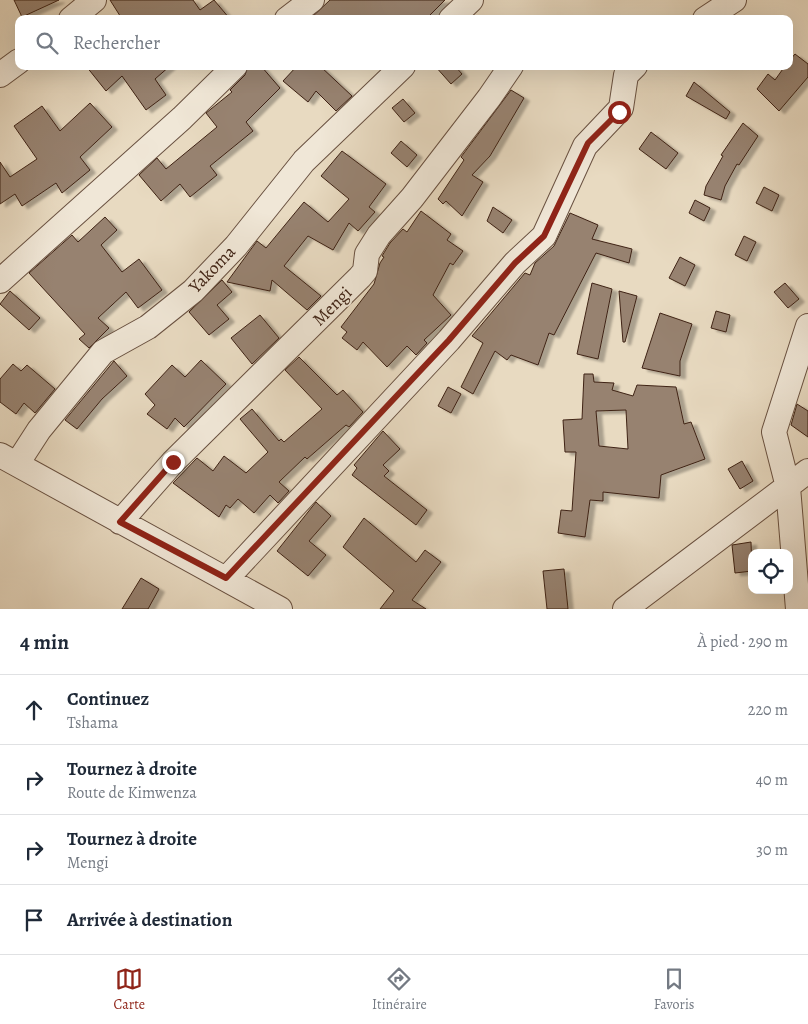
<!DOCTYPE html>
<html lang="fr">
<meta charset="utf-8">
<style>
body{margin:0;font-family:Alegreya,serif;background:#f2f2f3;color:#1f2937}
.controls{position:absolute;right:15px;bottom:15px;display:grid;overflow:hidden;border-radius:10px;box-shadow:0 5px 20px #0002}
.controls button{width:45px;height:45px;display:grid;place-items:center;padding:0;border:0;border-bottom:1px solid #e0e1e3;background:#fff;color:#1f2937;font:25px sans-serif}
.stop{position:absolute;width:15px;height:15px;margin:-11px;border:4px solid #8f2418;border-radius:50%;background:#fff}
.stop.end{background:#8f2418;border-color:#fff;box-shadow:0 1px 5px #0008}
.list{margin:0;padding:0;list-style:none}
h2{display:flex;justify-content:space-between;align-items:center;height:65px;margin:0;padding:0 20px;font-size:21px}
h2 small{font-size:16px;font-weight:400;color:#747a83}
.list li{display:grid;grid-template-columns:32px 1fr auto;gap:15px;align-items:center;box-sizing:border-box;height:70px;padding:0 20px;border-top:1px solid #e0e1e3}
.list b{display:block;font-size:19px;white-space:nowrap}
.list p{margin:0;font-size:16px;white-space:nowrap;color:#747a83}
.list em{font-size:16px;font-style:normal;color:#747a83}
.icon{flex:none;width:28px;height:28px;fill:none;stroke:currentColor;stroke-width:2;stroke-linecap:round;stroke-linejoin:round}
.map{position:relative;flex:none;width:808px;height:609px;overflow:hidden}
.search{position:absolute;background:#fff;box-shadow:0 5px 20px #0002;left:15px;right:15px;top:15px;height:55px;display:flex;align-items:center;gap:12px;box-sizing:border-box;padding:0 18px;border-radius:10px;color:#747a83;font-size:19px}
.sheet{height:345px;background:#fff}
nav{display:flex;justify-content:space-around;align-items:center;box-sizing:border-box;height:70px;border-top:1px solid #e0e1e3;background:#fff;font-size:14px;color:#747a83}
nav a{display:grid;justify-items:center;gap:2px}
nav .on{color:#8f2418}
.map>svg:first-child{display:block}
</style>
<div class="map">
<svg width="808" height="609" viewBox="0 0 808 609">
<defs>
<filter id="shadow"><feDropShadow dx="5.5" dy="3" stdDeviation="1" flood-color="#0004"/></filter>
</defs>
<rect width="100%" height="100%" fill="#e8dac1"/>
<filter id="stains"><feTurbulence type="fractalNoise" baseFrequency=".004" numOctaves="4"/><feColorMatrix values="0 0 0 0 .2 0 0 0 0 .09 0 0 0 0 .02 0 0 0 .5 -.17"/></filter>
<radialGradient id="worn" r=".72"><stop offset=".6" stop-color="#630" stop-opacity="0"/><stop offset="1" stop-color="#630" stop-opacity=".3"/></radialGradient>
<!-- building -->
<path fill="#97826f" stroke="#3f2316" fill-rule="evenodd" filter="url(#shadow)" d="M14 0H59L22 17Z
M110 0H193L200 10 214 0 230 19H122Z
M330 0H445L426 19H310Z
M795 54 808 64V77L779 111 757 89 768 74 775 80 785 66H789V61Z
M86 66H170L155 79 166 95 146 110 122 76 106 91Z
M248 66H261L280 88 246 122 253 131 210 166 217 175 190 197 180 184 161 201 139 175 157 158 166 169 217 127 206 113 232 92 230 90 245 75Z
M297 66H320L352 96 336 111 316 91 308 102 283 81Z
M435 66H455L462 74 451 84Z
M694 82 730 112 726 119 686 96Z
M511 90 524 98 490 156 472 175 483 182 462 216 446 201 443 204 438 199 464 160 461 157Z
M403 99 415 113 404 122 392 108Z
M90 103 112 127 80 157 90 170 62 193 56 183 22 206 15 194 0 204V162L10 177 37 159 14 126 42 106 60 131Z
M743 123 758 136 739 165 737 164 725 186 721 200 704 195 706 186 723 156 721 155Z
M651 132 678 153 666 169 639 149Z
M401 141 417 155 407 167 391 153Z
M342 151 386 184 369 207 375 212 358 231 349 223 333 250 308 236 284 266 321 296 307 310 272 280 270 291 227 282 257 241 266 248 304 202 328 222 349 199 321 176Z
M764 187 779 195 772 211 756 203Z
M695 200 710 208 704 221 689 213Z
M493 207 512 220 503 233 487 221Z
M421 211 451 234 447 240 463 251 453 265 450 263 433 295 451 315 424 340 427 343 416 355 407 346 387 367 363 342 357 350 342 338 347 332 341 327 374 284 380 263 384 257 382 256 390 243 403 229 407 232Z
M570 213 598 225 592 239 632 249 629 263 596 253 554 335 549 333 538 365 511 355 507 360 495 351 473 394 461 387 483 343 472 336 525 273 530 275 535 263 554 246Z
M105 217 117 230 101 245 122 272 139 259 162 290 138 308 126 292 98 318 109 328 89 348 79 339 85 334 29 273 72 235 78 242Z
M744 236 756 242 747 261 735 255Z
M680 257 695 265 685 286 669 278Z
M222 280 232 292 217 305 229 319 209 335 189 312Z
M592 283 612 289 598 359 577 354Z
M785 283 799 299 788 308 774 292Z
M10 291 40 318 29 330 0 304Z
M619 291 637 296 625 342H623Z
M716 311 730 315 726 332 711 328Z
M660 313 692 324 680 361V376L642 368Z
M260 315 279 338 252 364 231 338Z
M299 357 337 395 343 390 363 412 349 427 346 425 307 459 305 457 279 482 289 491 278 503 270 495 254 513 238 499 230 508 226 505 219 517 173 483 197 458 213 471 224 456 246 473 268 452 240 419 252 409 279 441 281 439 284 442 322 409 285 370Z
M201 360 226 384 184 427 175 418 167 429 147 414 155 405 145 394 172 365 185 377Z
M114 361 127 376 102 399 77 429 65 420Z
M13 364 21 371 27 365 55 389 35 413 24 403 16 414 0 402V379Z
M584 374H593L594 382 614 383 612 390 633 396 637 385 676 387 684 424 691 422 705 459 661 475 659 498 603 492V501L590 500 585 537 558 533 561 510 572 511 576 452H565L563 420 582 419ZM626 410 628 449 599 446 596 411Z
M448 387 461 394 451 413 438 406Z
M797 404 808 411V437L791 425Z
M383 431 400 449 383 465 389 471 384 476 427 510 416 525 352 475 357 468 354 465Z
M742 461 753 481 740 489 728 469Z
M316 502 331 516 309 541 326 555 308 576 277 551Z
M364 518 416 562 425 550 441 562 412 600 426 609H380L394 591 343 547Z
M751 542 752 571 735 573 732 545Z
M564 569 568 609H547L543 571Z
M141 578 159 589 148 609H122Z"/>
<g fill="none" stroke-linecap="round" stroke-linejoin="round">
<!-- minor casing -->
<g stroke="#695141" stroke-width="26">
<path id="minor" d="M71 19 94 0
M287 19 312 0
M451 19 471 0
M705 19 734 0
M0 75 19 61
M0 281 182 118 235 66
M0 455 280 609
M17 464 39 430 103 352 148 327 193 291 236 246 304 161 403 66
M120 522 173 462 360 277 365 271 367 254 379 235 412 198 489 98 511 66
M227 578 449 340 515 263 544 236 585 146 621 108 626 75 635 66
M625 609 808 471
M798 609 788 487 774 432 808 326"/>
</g>
<!-- minor -->
<use href="#minor" stroke="#f0e7d7" stroke-width="24"/>
</g>
<g fill="none" stroke-linecap="round" stroke-linejoin="round">
<!-- route -->
<path stroke="#8f2418" stroke-width="6" d="M173 462 120 522 226 578 449 340 515 263 544 236 588 143 619 112"/>
</g>
<g text-anchor="middle" dominant-baseline="central" stroke-width="4" stroke-linejoin="round" paint-order="stroke">
<!-- street labels -->
<g font-size="18" fill="#3f2316" stroke="#f0e7d7">
<text transform="translate(212 269) rotate(-46)">Yakoma</text>
<text transform="translate(332 306) rotate(-45)">Mengi</text>
</g>
</g>
<rect width="100%" height="100%" filter="url(#stains)"/>
<rect width="100%" height="100%" fill="url(#worn)"/>
</svg>
<div class="controls">
<button><svg class="icon" aria-label="locate" viewBox="0 0 24 24"><circle cx="12" cy="12" r="6"/><path d="M12 2v4M12 18v4M2 12h4M18 12h4"/></svg></button>
</div>
<div class="stop" style="left:619px;top:112px"></div>
<div class="stop end" style="left:173px;top:462px"></div>
<div class="search"><svg class="icon" aria-label="search" viewBox="0 0 24 24"><circle cx="10" cy="10" r="6"/><path d="M15 15l6 6"/></svg>Rechercher</div>
</div>
<section class="sheet">
<h2>4 min<small>À pied · 290 m</small></h2>
<ul class="list">
<li><svg class="icon" aria-label="ahead" viewBox="0 0 24 24"><path d="M12 20V5M6 11l6-6 6 6"/></svg><div><b>Continuez</b><p>Tshama</p></div><em>220 m</em></li>
<li><svg class="icon" aria-label="right" viewBox="0 0 24 24"><path d="M7 20v-9h11M14 6l5 5-5 5"/></svg><div><b>Tournez à droite</b><p>Route de Kimwenza</p></div><em>40 m</em></li>
<li><svg class="icon" aria-label="right" viewBox="0 0 24 24"><path d="M7 20v-9h11M14 6l5 5-5 5"/></svg><div><b>Tournez à droite</b><p>Mengi</p></div><em>30 m</em></li>
<li><svg class="icon" aria-label="arrive" viewBox="0 0 24 24"><path d="M6 21V4h12l-3 4 3 4H6"/></svg><div><b>Arrivée à destination</b></div></li>
</ul>
</section>
<nav>
<a class="on"><svg class="icon" aria-label="map" viewBox="0 0 24 24"><path d="M3 6l6-2 6 2 6-2v14l-6 2-6-2-6 2zM9 4v14M15 6v14"/></svg>Carte</a>
<a><svg class="icon" aria-label="directions" viewBox="0 0 24 24"><path d="M12 3l9 9-9 9-9-9zM9 14v-3h6M13 9l2 2-2 2"/></svg>Itinéraire</a>
<a><svg class="icon" aria-label="saved" viewBox="0 0 24 24"><path d="M7 4h10v16l-5-4-5 4z"/></svg>Favoris</a>
</nav>
